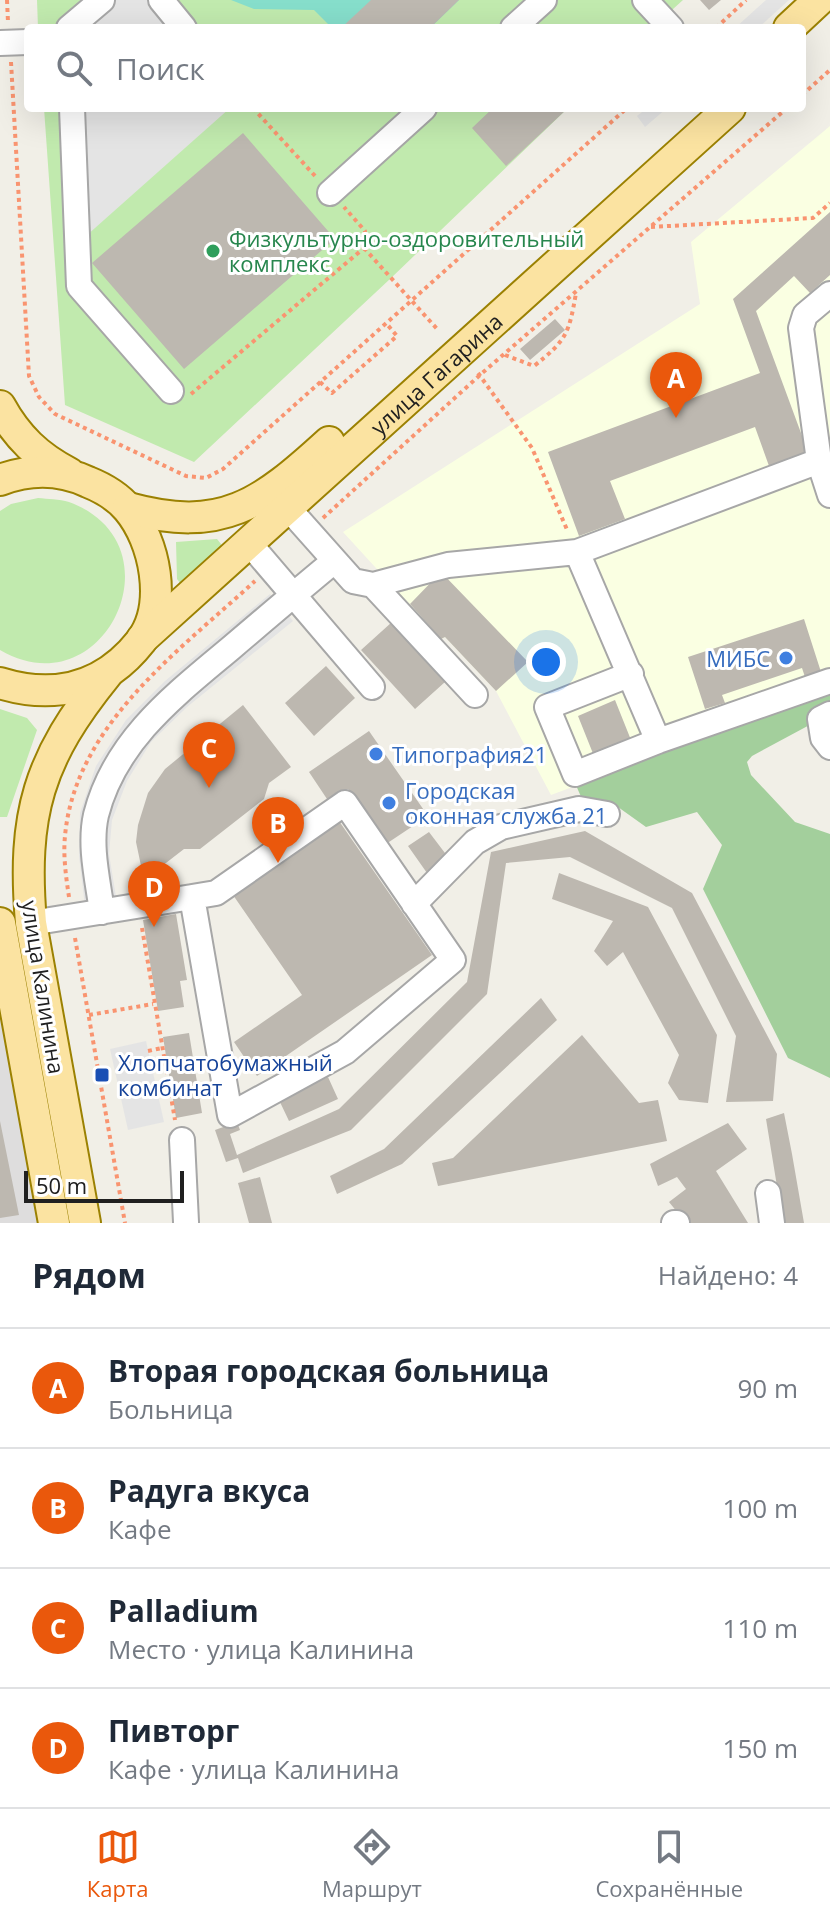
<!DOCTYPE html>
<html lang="ru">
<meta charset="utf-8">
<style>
body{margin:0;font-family:"Open Sans",sans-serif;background:#f2f2f3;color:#1f2937}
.scale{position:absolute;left:24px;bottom:20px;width:160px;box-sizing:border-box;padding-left:8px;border:4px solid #202020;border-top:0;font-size:22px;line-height:28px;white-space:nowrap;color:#202020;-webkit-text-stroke:6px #fff;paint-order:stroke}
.you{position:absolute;left:546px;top:662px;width:28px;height:28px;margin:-20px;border:6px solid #fff;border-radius:50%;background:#1a73e8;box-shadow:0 0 0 12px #1a73e833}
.badge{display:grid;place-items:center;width:52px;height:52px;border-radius:50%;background:#ea580c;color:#fff;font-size:26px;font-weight:700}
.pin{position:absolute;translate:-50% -66px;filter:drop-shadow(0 2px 4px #0008)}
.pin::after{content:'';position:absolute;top:42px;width:28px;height:24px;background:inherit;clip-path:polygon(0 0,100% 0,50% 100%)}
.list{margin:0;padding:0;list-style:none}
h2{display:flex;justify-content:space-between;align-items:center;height:104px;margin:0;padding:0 32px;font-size:34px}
h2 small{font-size:26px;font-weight:400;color:#747a83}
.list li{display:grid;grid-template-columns:52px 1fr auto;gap:24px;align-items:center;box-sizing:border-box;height:120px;padding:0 32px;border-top:2px solid #e0e1e3}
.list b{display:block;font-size:30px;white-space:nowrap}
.list p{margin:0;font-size:26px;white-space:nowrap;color:#747a83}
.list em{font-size:26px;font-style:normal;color:#747a83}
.icon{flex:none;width:44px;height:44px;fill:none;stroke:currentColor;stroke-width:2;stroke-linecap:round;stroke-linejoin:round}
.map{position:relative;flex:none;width:830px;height:1223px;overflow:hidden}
.search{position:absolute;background:#fff;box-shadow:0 8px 32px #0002;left:24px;right:24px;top:24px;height:88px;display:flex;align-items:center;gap:20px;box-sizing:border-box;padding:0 28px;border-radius:8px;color:#747a83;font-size:30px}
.sheet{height:584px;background:#fff}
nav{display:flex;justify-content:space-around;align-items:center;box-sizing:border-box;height:112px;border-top:2px solid #e0e1e3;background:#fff;font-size:22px;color:#747a83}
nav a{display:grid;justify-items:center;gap:4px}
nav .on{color:#ea580c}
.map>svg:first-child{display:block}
</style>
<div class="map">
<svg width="830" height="1223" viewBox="0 0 830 1223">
<rect width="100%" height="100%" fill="#f1efe7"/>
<!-- residential -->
<path fill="#dedddd" d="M0 984 40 1223H0Z"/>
<!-- education -->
<path fill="#faffe2" d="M830 126V691L551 795 496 691 445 637 441 639 343 532 700 304 691 242Z"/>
<!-- grass -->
<path fill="#c1eaae" d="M37 0H683L652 28H38Z
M44 108H568L390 279 194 462 65 405Z
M38 498C48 499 59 499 69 502 183 544 104 711 0 650V511L11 504Z
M217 539 221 544 220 550 185 582 180 583 177 579 176 542Z
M0 709 27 718 37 730 7 817H0Z"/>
<!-- forest -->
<path fill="#a3cf9c" d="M830 687V714L752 756 747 762 751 775 795 822 830 834V1078L788 1058 703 889 722 845 697 812 646 827 611 802 582 799 575 783Z"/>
<!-- pitch -->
<path fill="#86decb" d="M231 0H459L430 28H332L314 10 254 9Z"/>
<!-- parking -->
<path fill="#e4e4e4" d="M102 0H161L184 28H69Z
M766 0H789L758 28H735Z
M72 108H230L77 244Z
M647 108H667L645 127 637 116Z
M270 594 293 621 187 707 151 742 127 781 112 820 109 854 118 909 86 914 79 856 80 813 96 766 126 720 165 681Z
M146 1041 164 1122 128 1130 110 1049Z"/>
<!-- building -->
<path fill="#bdb8b0" d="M371 0H459L430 28H341Z
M700 0H721L709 10Z
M493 108H568L506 166 472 128Z
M243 133 335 239 184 369 92 263Z
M830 212V275L810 293 794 276 756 311 808 452 769 466 755 427 610 481 625 519 579 536 548 452 760 373 733 299Z
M555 319 565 330 530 360 520 349Z
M441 572 528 662 496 691 445 637 441 639 410 604Z
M804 619 821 672 805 677 802 668 722 695 725 703 705 709 688 657Z
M392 622 445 682 415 709 361 650Z
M326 666 355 698 314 736 285 703Z
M615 700 631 740 594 756 578 716Z
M243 705 291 767 269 783 264 799 200 849H184L144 880 136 842 138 825 148 793 165 769Z
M369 731 428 816 386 844 348 789 329 802 309 772Z
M339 821 432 955 257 1076 234 1042 302 995 233 895Z
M585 831 692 893 777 1054 773 1101 726 1102 736 1036 672 908 570 857 506 863 487 994 351 1130 243 1173 238 1158 226 1162 215 1130 237 1122 240 1130 230 1134 237 1155 339 1109 467 982 491 852Z
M429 832 448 857 427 873 408 846Z
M559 873 648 907 717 1035 708 1103 679 1100 668 1083 679 1055 623 952 607 966 594 951 613 921 552 899Z
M176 914 187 980 180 981 184 1007 158 1011 143 920Z
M541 998 557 1020 402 1164 337 1194 330 1176 384 1149Z
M189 1033 202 1113 176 1118 163 1037Z
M582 1035 639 1103 658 1100 667 1141 438 1186 432 1163 453 1158Z
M328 1077 338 1099 289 1121 279 1100Z
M784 1113 792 1154 804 1223H783L766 1119Z
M0 1121 19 1215 0 1218Z
M728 1123 747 1149 716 1171 748 1223H686L669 1202 686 1189 677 1177 658 1186 650 1164Z
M260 1177 272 1223H249L238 1183Z"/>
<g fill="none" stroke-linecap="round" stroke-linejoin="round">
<!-- minor casing -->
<g stroke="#a7a7a7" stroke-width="28">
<path id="minor" d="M161 0 184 28
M645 0 671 28
M69 28 102 0
M513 28 544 0
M0 43 28 42
M72 108 79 286 171 391
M330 193 424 108
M830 294 805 315 801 328 819 461 830 495
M288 508 353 581 373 585 448 565 577 552 819 461
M249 543 372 687
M577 552 658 741 830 681
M373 585 475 695
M631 674 547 707 575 774 658 741
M830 714 820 719 823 738 830 747
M414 904 475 842 501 827 579 809 607 814
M102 912C98 881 89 846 96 815 115 740 175 695 231 648 265 619 299 590 333 562
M31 923 192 897 230 1115 345 1052 453 960 345 803 216 893 192 897
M182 1140 186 1222
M768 1193 772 1223
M674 1223H677"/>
</g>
<!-- major casing -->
<g stroke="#9b8102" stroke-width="34">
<g id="major">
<path d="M789 28 819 0"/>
<path d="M0 406C17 437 38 457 69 473"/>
<path d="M0 480C29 469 60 469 88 482 103 488 118 497 128 509 155 541 168 605 141 641 104 688 55 700 0 683"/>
<path d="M128 508C222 534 261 504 329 442"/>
<path id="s1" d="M142 639 730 108"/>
<path d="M0 923 54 1223"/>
<path d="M85 1223 31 923C22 814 38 759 107 674"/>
</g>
</g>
<!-- path -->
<path stroke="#f99470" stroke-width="4" stroke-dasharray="4 4" stroke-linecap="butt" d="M7 0 8 22
M716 28 746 0
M11 62 29 376 39 397 55 414 186 476 206 478 223 469 627 108
M802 95 830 70
M253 108 316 177
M651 227 813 218 830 203
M364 248 438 330
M505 355 534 366C567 340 569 333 576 293
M478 373 532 448 568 532
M320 382 332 393 397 336 386 323
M191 394 364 248 365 231 344 207
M323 518 480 375 787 108
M69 897C66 877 63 856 65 836 75 725 179 651 255 581
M142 928 175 1120
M75 938 125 1223
M89 1015 153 1004
M148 1051 162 1048"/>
<!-- minor -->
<use href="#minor" stroke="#fff" stroke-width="24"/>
<!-- major -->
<use href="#major" stroke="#fbe3a1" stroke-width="30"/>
</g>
<!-- markers -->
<circle fill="#2e9e5b" stroke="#fff" stroke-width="3" cx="213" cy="251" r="8"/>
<g fill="#3f7fe0" stroke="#fff" stroke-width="3">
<circle cx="786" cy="658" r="8"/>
<circle cx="376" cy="754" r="8"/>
<circle cx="389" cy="803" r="8"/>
</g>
<rect fill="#1a4fb4" stroke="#fff" stroke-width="3" x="94" y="1067" width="16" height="16" rx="4"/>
<g text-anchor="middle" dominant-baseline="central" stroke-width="6" stroke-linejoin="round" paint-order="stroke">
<!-- leisure labels -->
<g font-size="22" fill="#27864d" stroke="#fff" text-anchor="start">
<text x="229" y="238">Физкультурно-оздоровительный<tspan x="229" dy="25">комплекс</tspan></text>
</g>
<!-- street labels -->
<g font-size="22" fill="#202020" stroke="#fff">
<text stroke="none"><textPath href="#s1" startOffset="396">улица Гагарина</textPath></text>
<text transform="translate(44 987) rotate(81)">улица Калинина</text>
</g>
<!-- shop labels -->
<g font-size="22" fill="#366cbe" stroke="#fff" text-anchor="start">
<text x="770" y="658" text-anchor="end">МИБС</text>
<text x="392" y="754">Типография21</text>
<text x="405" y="790">Городская<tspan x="405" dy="25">оконная служба 21</tspan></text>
</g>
<!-- transit labels -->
<g font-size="22" fill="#164399" stroke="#fff" text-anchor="start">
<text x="118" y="1062">Хлопчатобумажный<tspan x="118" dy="25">комбинат</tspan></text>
</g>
</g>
</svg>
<div class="scale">50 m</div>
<div class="you"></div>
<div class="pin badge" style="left:676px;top:418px">A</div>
<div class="pin badge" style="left:278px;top:863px">B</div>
<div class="pin badge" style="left:209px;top:788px">C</div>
<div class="pin badge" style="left:154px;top:927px">D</div>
<div class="search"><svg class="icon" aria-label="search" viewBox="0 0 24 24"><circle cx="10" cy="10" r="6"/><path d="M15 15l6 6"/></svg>Поиск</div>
</div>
<section class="sheet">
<h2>Рядом<small>Найдено: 4</small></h2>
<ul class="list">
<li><span class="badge">A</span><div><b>Вторая городская больница</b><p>Больница</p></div><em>90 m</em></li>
<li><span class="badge">B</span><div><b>Радуга вкуса</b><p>Кафе</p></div><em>100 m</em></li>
<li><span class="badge">C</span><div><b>Palladium</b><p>Место · улица Калинина</p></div><em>110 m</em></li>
<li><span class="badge">D</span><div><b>Пивторг</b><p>Кафе · улица Калинина</p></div><em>150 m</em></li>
</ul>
</section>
<nav>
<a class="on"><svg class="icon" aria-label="map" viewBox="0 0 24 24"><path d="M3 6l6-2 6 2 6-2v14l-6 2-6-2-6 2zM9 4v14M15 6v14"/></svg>Карта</a>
<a><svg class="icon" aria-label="directions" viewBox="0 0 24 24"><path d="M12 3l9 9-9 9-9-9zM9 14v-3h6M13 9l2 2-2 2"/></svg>Маршрут</a>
<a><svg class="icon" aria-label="saved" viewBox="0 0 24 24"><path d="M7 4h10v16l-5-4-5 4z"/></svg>Сохранённые</a>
</nav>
